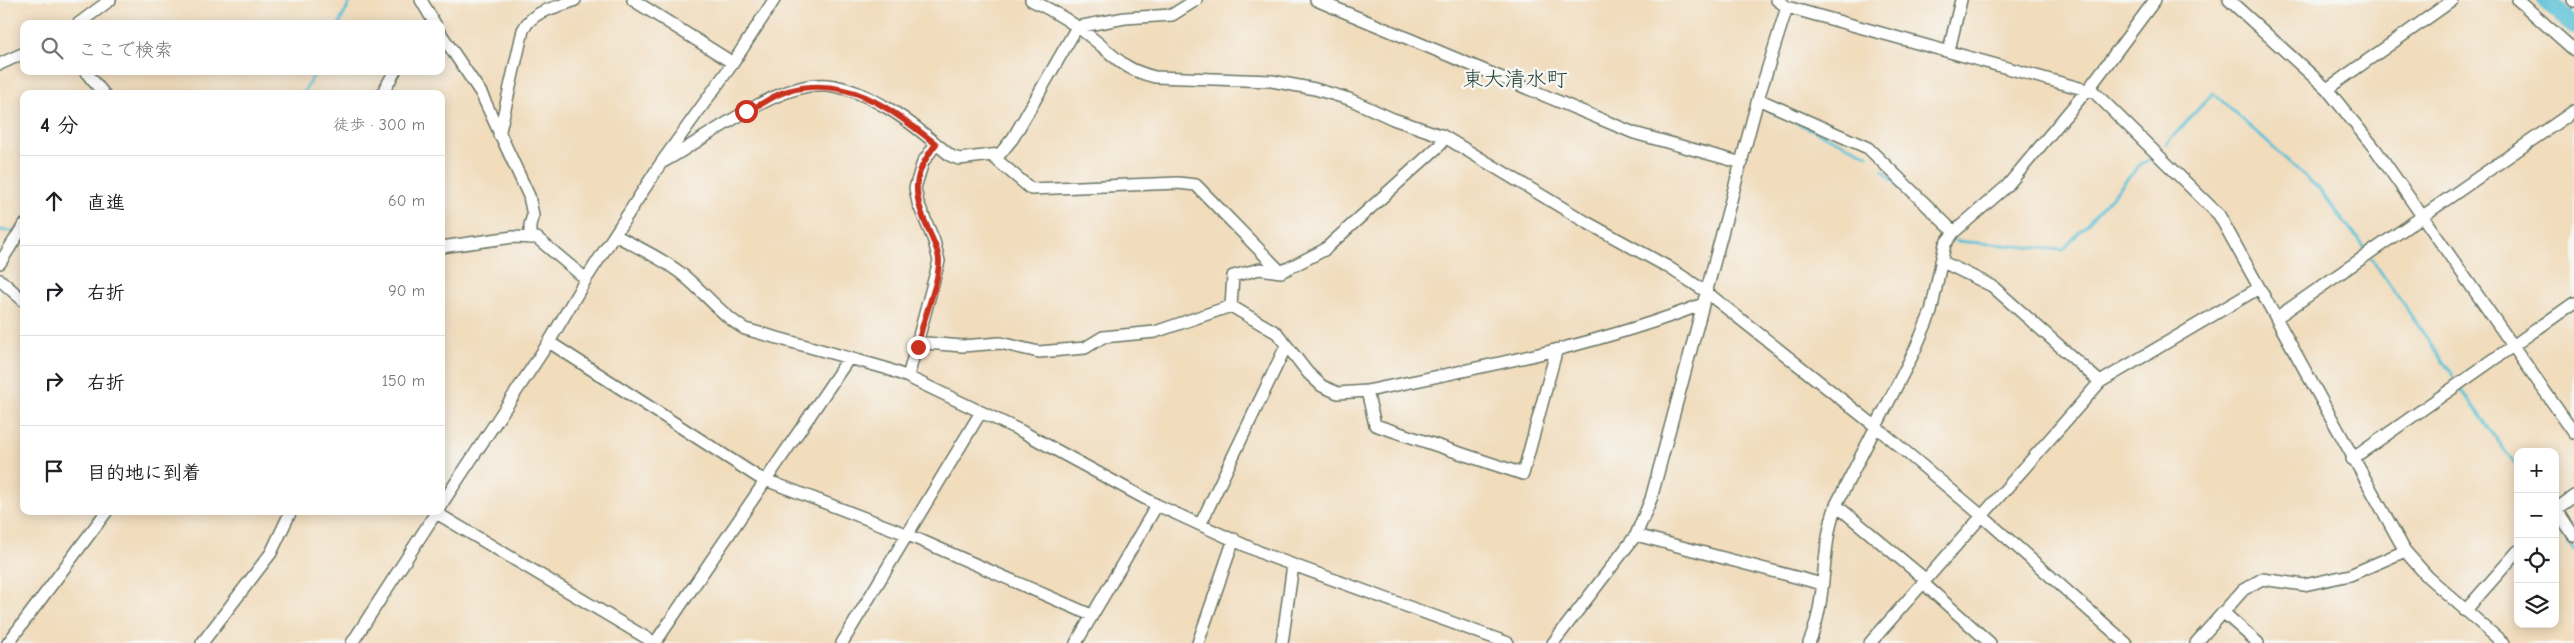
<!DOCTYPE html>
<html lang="ja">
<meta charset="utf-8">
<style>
body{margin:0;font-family:"Comic Neue","Klee One",sans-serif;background:#f2f2f2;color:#202124}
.controls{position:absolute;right:15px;bottom:15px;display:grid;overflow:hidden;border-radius:10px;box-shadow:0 2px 12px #0003}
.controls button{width:45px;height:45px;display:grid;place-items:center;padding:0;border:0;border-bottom:1px solid #e0e0e0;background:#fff;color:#202124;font:25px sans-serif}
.stop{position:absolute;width:15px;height:15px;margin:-11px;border:4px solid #c8321e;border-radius:50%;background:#fff}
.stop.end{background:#c8321e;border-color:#fff;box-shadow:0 1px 5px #0008}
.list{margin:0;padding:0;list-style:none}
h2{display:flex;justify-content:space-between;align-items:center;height:65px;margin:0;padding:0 20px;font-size:21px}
h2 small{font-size:16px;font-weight:400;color:#757577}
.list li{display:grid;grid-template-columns:32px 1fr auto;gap:15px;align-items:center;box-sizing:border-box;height:90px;padding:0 20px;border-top:1px solid #e0e0e0}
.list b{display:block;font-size:19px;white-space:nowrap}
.list em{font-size:16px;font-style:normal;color:#757577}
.icon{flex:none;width:28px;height:28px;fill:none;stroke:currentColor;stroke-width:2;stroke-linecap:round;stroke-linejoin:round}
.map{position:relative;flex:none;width:2574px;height:643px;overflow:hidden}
.search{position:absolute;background:#fff;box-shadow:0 2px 12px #0003;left:20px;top:20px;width:425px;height:55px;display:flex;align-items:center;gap:12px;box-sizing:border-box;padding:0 18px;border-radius:10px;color:#757577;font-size:19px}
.panel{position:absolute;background:#fff;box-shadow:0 2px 12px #0003;left:20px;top:90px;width:425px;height:425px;border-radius:10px}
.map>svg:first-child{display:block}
</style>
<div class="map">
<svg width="2574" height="643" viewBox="0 0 2574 643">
<rect width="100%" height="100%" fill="#f6f6f2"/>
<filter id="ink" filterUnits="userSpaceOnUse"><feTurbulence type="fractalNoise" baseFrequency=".02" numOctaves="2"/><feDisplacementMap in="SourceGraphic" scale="10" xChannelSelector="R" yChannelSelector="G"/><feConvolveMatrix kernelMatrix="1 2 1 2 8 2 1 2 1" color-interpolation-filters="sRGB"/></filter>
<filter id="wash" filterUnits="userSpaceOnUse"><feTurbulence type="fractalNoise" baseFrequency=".0096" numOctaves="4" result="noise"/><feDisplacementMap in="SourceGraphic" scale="20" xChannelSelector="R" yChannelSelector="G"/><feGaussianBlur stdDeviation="1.12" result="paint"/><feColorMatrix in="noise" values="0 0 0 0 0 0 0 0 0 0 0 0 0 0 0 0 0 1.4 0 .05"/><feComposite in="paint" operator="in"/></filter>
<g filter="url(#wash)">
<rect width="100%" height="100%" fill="#f1dcbc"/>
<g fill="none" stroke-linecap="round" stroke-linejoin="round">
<!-- stream -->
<path stroke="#59c0d6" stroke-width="3" d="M339 24 351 0
M303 94 316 71
M1768 110 1868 155
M2166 144 2213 93 2320 190 2364 247
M1883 170 1942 232
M0 230 17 232
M1956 241 2063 250 2141 164 2150 159
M2371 258 2453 376
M2461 389 2518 469
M2555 523 2574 550"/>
<!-- river -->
<path stroke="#59c0d6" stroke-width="18" d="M2546 0 2574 25"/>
</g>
</g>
<g filter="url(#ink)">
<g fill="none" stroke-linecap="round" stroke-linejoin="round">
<!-- minor casing -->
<g stroke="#687564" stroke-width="14">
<path id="minor" d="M421 0 435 24
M633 0 733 63
M1031 0C1054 11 1077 25 1097 42 1119 61 1126 70 1155 77L1272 81 1315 89 1349 99 1393 119 1443 136 1586 222 1668 267 1705 291 1875 426 1981 515 2126 643
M1316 0 1634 133 1742 163
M1777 0 1787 7 2094 92 2219 215 2405 551 2428 577 2503 643
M2229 0 2327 89 2376 150 2574 433
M2518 0 2574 50
M2573 0 2574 1
M78 24 110 0
M441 34 481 93 529 196 533 215 530 225V238
M1949 50 1961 0
M0 64 24 53
M85 71 104 94
M2327 89 2453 0
M382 94 395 71
M1758 99 1868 148 1954 232
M499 135 523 30C534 9 555 9 575 0
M991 155 1031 189 1178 183 1196 185 1281 272
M661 163C705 140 777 81 827 85 846 87 868 96 884 106 908 119 930 139 951 156L959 159 1000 154 1013 138 1077 27 1125 18 1172 15 1196 0
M615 235C635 246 657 256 675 269 701 287 719 314 745 329L885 368 908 377 1021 431 1157 505 1266 555 1508 643
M441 247 513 237 537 238 586 279
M1941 261 1992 286 2100 382
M0 263 24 225
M0 280 24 301
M1231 306 1233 276 1260 269 1281 272 1324 250 1440 145 1443 136
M2276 318 2574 111
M549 342 758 477 906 534 1091 615
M918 347 926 343 962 346 1000 343 1039 352 1085 348 1103 337 1155 332 1231 306 1277 333 1308 373 1322 386 1338 393 1367 391C1481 367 1593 347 1703 304
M908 377 939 261 934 241 918 203 915 188 923 162 936 144
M1367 391 1375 425 1523 474 1556 352
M2352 459 2574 303
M441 505 549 342 586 279 661 163 733 63 774 0
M1836 505 1926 580
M2556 509 2574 536
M2555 510 2574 496
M433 511 655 643
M1201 523 1286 346
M1636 535 1822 584
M1923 583 1990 643
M2465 611 2518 551
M2223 612 2258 643
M8 643 107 511
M202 643 271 553 291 511
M352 643 437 511
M655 643 849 358
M842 643 981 412
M1076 643 1157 505
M1198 643 1234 539
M1282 643 1293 565
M1553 643 1636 535 1651 499 1758 99 1787 7
M1809 643C1828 600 1820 550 1836 505L1914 352 1931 312 1945 244 1954 232 2007 186 2093 83 2155 0
M1870 643 2100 382 2259 288
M2196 643 2243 590 2262 579 2304 585 2350 575 2405 551"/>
</g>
<!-- minor -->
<use href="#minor" stroke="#fff" stroke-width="11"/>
</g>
</g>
<g fill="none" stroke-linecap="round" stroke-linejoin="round" filter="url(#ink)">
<!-- route -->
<path stroke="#c8321e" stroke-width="6" d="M746 111C761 107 773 94 788 91 848 74 891 109 936 144 912 175 912 193 928 229 932 239 939 250 939 261 939 287 921 320 918 347"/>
</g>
<g text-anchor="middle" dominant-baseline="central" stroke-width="5" stroke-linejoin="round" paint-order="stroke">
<!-- quarter labels -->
<g font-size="21" fill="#1f3d34" stroke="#f6f6f2">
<text x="1515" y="79">東大清水町</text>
</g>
</g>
</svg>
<div class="controls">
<button>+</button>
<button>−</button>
<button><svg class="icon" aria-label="locate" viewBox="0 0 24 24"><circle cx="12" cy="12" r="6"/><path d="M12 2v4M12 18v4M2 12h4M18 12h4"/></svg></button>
<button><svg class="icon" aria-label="layers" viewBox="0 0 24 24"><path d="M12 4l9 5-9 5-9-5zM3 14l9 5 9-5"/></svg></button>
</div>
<div class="stop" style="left:746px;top:111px"></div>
<div class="stop end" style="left:918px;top:347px"></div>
<div class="search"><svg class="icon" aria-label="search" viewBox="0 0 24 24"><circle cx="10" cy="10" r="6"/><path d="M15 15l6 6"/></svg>ここで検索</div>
<section class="panel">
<h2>4 分<small>徒歩 · 300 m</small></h2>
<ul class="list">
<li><svg class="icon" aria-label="ahead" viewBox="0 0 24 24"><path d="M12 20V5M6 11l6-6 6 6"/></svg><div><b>直進</b></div><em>60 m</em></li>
<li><svg class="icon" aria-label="right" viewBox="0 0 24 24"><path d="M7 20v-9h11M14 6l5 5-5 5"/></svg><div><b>右折</b></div><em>90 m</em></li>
<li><svg class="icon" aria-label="right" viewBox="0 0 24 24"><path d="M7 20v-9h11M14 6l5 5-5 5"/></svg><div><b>右折</b></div><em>150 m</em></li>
<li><svg class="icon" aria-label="arrive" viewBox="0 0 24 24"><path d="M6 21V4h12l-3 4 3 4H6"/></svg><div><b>目的地に到着</b></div></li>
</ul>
</section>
</div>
